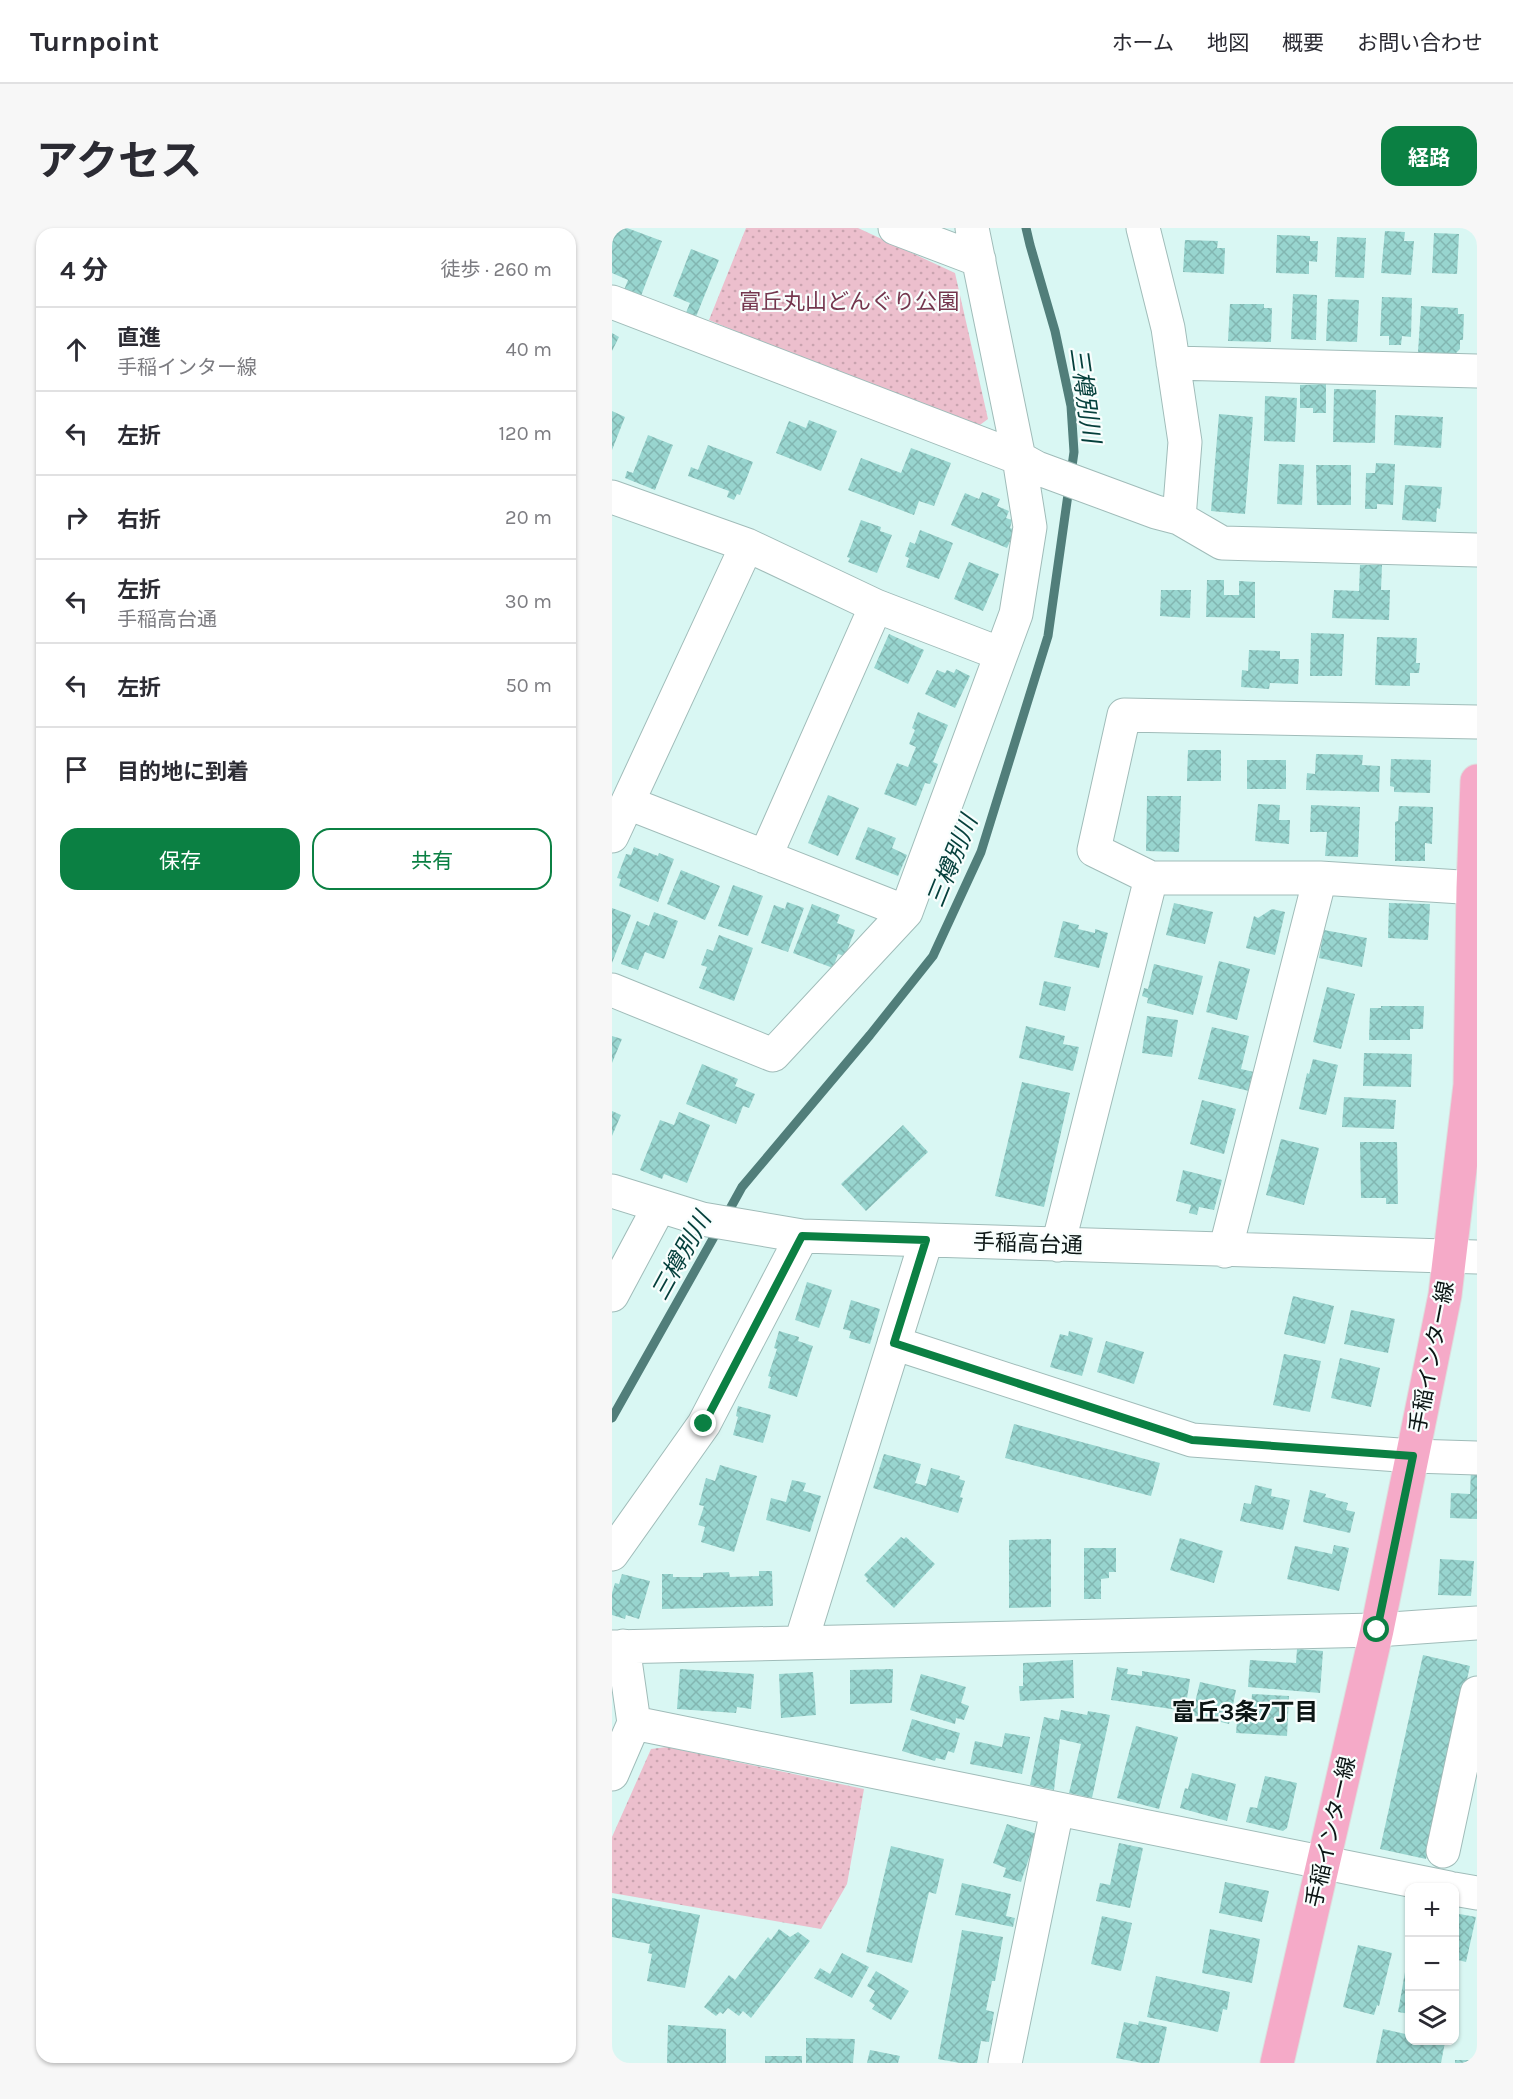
<!DOCTYPE html>
<html lang="ja">
<meta charset="utf-8">
<style>
body{margin:0;font-family:Karla,"Noto Sans JP",sans-serif;background:#f7f7f7;color:#2b2b33}
.controls{position:absolute;right:18px;bottom:18px;display:grid;overflow:hidden;border-radius:12px;box-shadow:0 2px 4px #0004}
.controls button{width:54px;height:54px;display:grid;place-items:center;padding:0;border:0;border-bottom:2px solid #e1e1e2;background:#fff;color:#2b2b33;font:30px sans-serif}
.stop{position:absolute;width:18px;height:18px;margin:-14px;border:4px solid #0b8043;border-radius:50%;background:#fff}
.stop.end{background:#0b8043;border-color:#fff;box-shadow:0 2px 6px #0008}
.list{margin:0;padding:0;list-style:none}
h2{display:flex;justify-content:space-between;align-items:center;height:78px;margin:0;padding:0 24px;font-size:26px}
h2 small{font-size:20px;font-weight:400;color:#7c7c81}
.list li{display:grid;grid-template-columns:39px 1fr auto;gap:18px;align-items:center;box-sizing:border-box;height:84px;padding:0 24px;border-top:2px solid #e1e1e2}
.list b{display:block;font-size:22px;white-space:nowrap}
.list p{margin:0;font-size:20px;white-space:nowrap;color:#7c7c81}
.list em{font-size:20px;font-style:normal;color:#7c7c81}
.actions{display:flex;gap:12px;padding:18px 24px}
.actions a{flex:1;padding:14px 0;border:2px solid #0b8043;border-radius:18px;text-align:center;font-size:21px;color:#0b8043}
.actions .main{background:#0b8043;color:#fff}
.icon{flex:none;width:33px;height:33px;fill:none;stroke:currentColor;stroke-width:2;stroke-linecap:round;stroke-linejoin:round}
.map{position:relative;flex:none;width:865px;height:1835px;overflow:hidden;border-radius:18px}
header{display:flex;align-items:center;gap:36px;box-sizing:border-box;height:84px;padding:0 30px;background:#fff;border-bottom:2px solid #e1e1e2}
header strong{font-size:28px}
nav{display:flex;gap:33px;margin-inline-start:auto;font-size:21px}
.intro{display:flex;align-items:center;justify-content:space-between;box-sizing:border-box;height:144px;padding:0 36px}
h1{margin:0;font-size:42px}
.button{padding:15px 27px;border-radius:18px;background:#0b8043;color:#fff;font-size:21px;font-weight:700}
main{display:flex;gap:36px;padding:0 36px}
aside{flex:1;background:#fff;border-radius:18px;box-shadow:0 2px 4px #0004}
.map>svg:first-child{display:block}
</style>
<header>
<strong>Turnpoint</strong>
<nav><a>ホーム</a><a>地図</a><a>概要</a><a>お問い合わせ</a></nav>
</header>
<div class="intro"><h1>アクセス</h1><a class="button">経路</a></div>
<main>
<aside>
<h2>4 分<small>徒歩 · 260 m</small></h2>
<ul class="list">
<li><svg class="icon" aria-label="ahead" viewBox="0 0 24 24"><path d="M12 20V5M6 11l6-6 6 6"/></svg><div><b>直進</b><p>手稲インター線</p></div><em>40 m</em></li>
<li><svg class="icon" aria-label="left" viewBox="0 0 24 24"><path d="M17 20v-9H6M10 6l-5 5 5 5"/></svg><div><b>左折</b></div><em>120 m</em></li>
<li><svg class="icon" aria-label="right" viewBox="0 0 24 24"><path d="M7 20v-9h11M14 6l5 5-5 5"/></svg><div><b>右折</b></div><em>20 m</em></li>
<li><svg class="icon" aria-label="left" viewBox="0 0 24 24"><path d="M17 20v-9H6M10 6l-5 5 5 5"/></svg><div><b>左折</b><p>手稲高台通</p></div><em>30 m</em></li>
<li><svg class="icon" aria-label="left" viewBox="0 0 24 24"><path d="M17 20v-9H6M10 6l-5 5 5 5"/></svg><div><b>左折</b></div><em>50 m</em></li>
<li><svg class="icon" aria-label="arrive" viewBox="0 0 24 24"><path d="M6 21V4h12l-3 4 3 4H6"/></svg><div><b>目的地に到着</b></div></li>
</ul>
<div class="actions"><a class="main">保存</a><a>共有</a></div>
</aside>
<div class="map">
<svg width="865" height="1835" viewBox="0 0 865 1835">
<defs>
<pattern id="grass-dots" width="8" height="8" patternUnits="userSpaceOnUse" patternTransform="scale(1.5)"><rect width="8" height="8" fill="#ecbfcd"/><path d="M2 2h.1M6 6h.1" fill="none" stroke="#c9a3af" stroke-width="1.8" stroke-linecap="round"/></pattern>
<pattern id="building-cross-hatch" width="8" height="8" patternUnits="userSpaceOnUse" patternTransform="scale(1.5)"><rect width="8" height="8" fill="#98d5cf"/><path d="M0 0l8 8M0 8l8-8" fill="none" stroke="#82b6b1"/></pattern>
</defs>
<rect width="100%" height="100%" fill="#d9f7f3"/>
<!-- grass -->
<path fill="url(#grass-dots)" d="M134 0H246L343 45 376 191 361 202 97 92Z
M55 1519 252 1561 235 1656 209 1701 0 1665V1609L39 1521Z"/>
<g fill="none" stroke-linecap="round" stroke-linejoin="round">
<!-- stream -->
<path stroke="#517e7a" stroke-width="9" d="M114 988 130 959 258 807 321 728 369 624 436 408 462 224 459 178 443 103 418 17 414 0
M0 1190 107 1000"/>
</g>
<!-- building -->
<path fill="url(#building-cross-hatch)" d="M4 0H15L50 13 29 68 12 62 16 52 0 45V11Z
M773 3 793 4 792 13H802L799 47 769 45Z
M822 5 847 6 845 46 820 45Z
M665 7 698 8V13H706L705 34 697 33V46L664 45Z
M725 9 754 10 752 50 723 49Z
M573 12 606 13 605 20H613L612 46 571 44Z
M79 21 107 32 83 91 73 87 78 75 61 68Z
M681 66 705 67 704 112 679 111Z
M770 69 800 70 799 109 790 108 789 117H777V108H768Z
M716 71 747 72 745 114 714 113Z
M618 76H652V80H660L659 114 616 113Z
M809 78 846 80V86H852L851 112H848V121L843 126 806 124Z
M0 105 7 109 0 123Z
M714 156V185H701V180H688V157Z
M722 161 764 162 763 215 721 214Z
M653 168 685 170 683 214 652 213Z
M0 183 13 189 0 222Z
M607 186 641 189 633 286 599 283Z
M783 187 831 189 829 220 782 217Z
M197 192 225 203 209 243 164 225 177 193 194 200Z
M36 207 61 217 43 262 13 250 15 243 21 245Z
M96 217 141 234 128 267 125 266 122 272 115 269 117 263 76 248 79 239 86 242Z
M299 220 339 235 322 278 307 273 302 287 236 262 249 230 289 245Z
M764 235 783 236 781 277 765 276V281H753L754 245H763Z
M667 236 692 237 690 277 665 276Z
M704 237H739V277H705Z
M793 257 830 259 828 281 825 280 824 294 790 292Z
M370 264 388 271 385 278 397 283 394 290 400 292 398 300 403 302 395 320 339 297 353 265 367 271Z
M249 292 269 299 268 303 280 307 265 345 236 334 238 330 235 329Z
M308 302 341 315 327 351 294 339 297 330 293 328 298 314 303 316Z
M357 334 387 346 371 383 342 371Z
M748 337H770L769 362H778L777 392 720 390 722 362 747 363Z
M595 352H612V367H627V353L643 354V390L594 389Z
M549 362H579L578 390 548 388Z
M699 405 732 406 730 448H698Z
M277 406 312 422 296 456 262 440Z
M765 409 805 410 804 435H808L807 445H798V458L763 457Z
M637 422 668 423V431H687L686 456 658 455 657 461 629 459 630 442 636 443Z
M344 441 358 448 343 480 313 466 325 442 333 445 335 442 342 445Z
M306 484 336 497 321 534 326 536 318 556 313 555 304 578 272 566 285 535 296 539 304 519 297 516 303 502 300 500Z
M576 522H609V553H575Z
M704 526 751 527 750 537 768 538 767 564 694 562 695 545 703 546Z
M779 531 819 532 818 565 782 564V559L778 558Z
M635 532H674V561H635Z
M216 567 247 580 226 628 196 615Z
M535 568H569L567 624 534 623Z
M646 576 668 577 667 592H678L677 616 643 613Z
M699 577 748 579 746 629 713 628 715 604H698Z
M787 578 821 579 820 616 813 615V633H783V594L786 593Z
M256 599 284 610 280 620 295 627 286 648 243 631Z
M22 619 46 628 47 625 62 631 46 674 7 658 9 651 5 650 14 626 19 627Z
M69 642 108 658 93 692 55 676Z
M121 657 151 668 136 708 106 698Z
M175 674 192 680 176 724 149 715 162 677 173 681Z
M562 675 601 684 593 716 554 707Z
M777 675 818 676 816 712 776 710Z
M200 676 228 687 225 695 243 702 233 728 226 726 221 740 181 725Z
M0 680 19 687 0 735Z
M660 681 673 684 663 727 634 720 642 688 646 690Z
M42 684 66 693 52 731 33 724 26 742 9 736 25 693 37 698Z
M451 693 467 697 466 701 483 705V701L496 705 487 740 442 729Z
M712 702 755 710 750 739 707 730Z
M107 707 141 720 122 773 87 760 95 739 89 737 95 721 101 723Z
M607 733 638 741 625 792 594 784Z
M542 736 591 748 581 787 535 775 536 770 530 768 532 760 536 761Z
M432 753 459 759 453 783 427 777Z
M715 759 743 766 729 821 701 814Z
M769 778H812L811 801H798V812H757L758 780H769Z
M535 788 566 792 560 829 530 825Z
M414 798 453 808 451 816 467 819 461 843 407 830Z
M600 799 637 808 629 841 642 844 637 863 586 851Z
M0 808 10 811 0 835Z
M752 825 800 826 799 859 751 858Z
M701 831 726 837 714 887 687 881 695 845 697 846Z
M90 836 126 851 123 858 143 866 137 880 131 878 124 896 74 876Z
M410 854 458 865 432 979 383 968Z
M732 869 784 872 782 901 730 899Z
M590 872 624 881 612 926 578 916Z
M0 883 9 887 0 908Z
M67 884 98 897 75 955 52 946 50 951 28 942 48 892 62 897Z
M291 897 316 924 254 983 229 956Z
M669 911 707 920 692 977 654 967Z
M748 914H785L786 976H774V970H749Z
M571 942 610 952 602 982 587 979 585 987 577 985 579 977 564 973Z
M195 1054 220 1062 207 1100 183 1092Z
M681 1068 722 1078 713 1116 672 1106Z
M239 1072 268 1081 258 1116 237 1110 239 1103 231 1101Z
M739 1082 783 1091 776 1125 732 1116Z
M167 1103 187 1109 186 1113 201 1118 185 1169 156 1160 159 1149 156 1148 165 1121 162 1120Z
M457 1103 481 1110 470 1148 438 1139 448 1106 456 1108Z
M494 1113 532 1124 522 1156 485 1144Z
M672 1126 709 1133 698 1184 661 1177Z
M728 1130 768 1140 759 1179 719 1170Z
M126 1178 159 1187 151 1215 121 1207 126 1189 124 1188Z
M402 1196 548 1235 539 1268 393 1230Z
M272 1226 309 1236 303 1255 314 1258 319 1240 348 1248 347 1251 353 1253 348 1269 351 1270 346 1285 261 1260Z
M108 1237 145 1248 122 1324 89 1314 93 1299 86 1297 92 1278 87 1277 94 1250 103 1253Z
M859 1241H865V1291L838 1290 839 1265 858 1266Z
M180 1252 194 1255 191 1263 209 1268 198 1304 154 1292 159 1270 174 1274Z
M643 1257 660 1261 659 1268 678 1272 671 1302 628 1293 632 1275 639 1276Z
M698 1262 714 1266 713 1269 736 1275 734 1282 743 1284 738 1305 691 1294Z
M289 1309 292 1311 294 1309 323 1336 282 1380 254 1353 256 1351 252 1347Z
M568 1310 611 1323 602 1355 558 1342Z
M439 1311V1379L397 1380V1312Z
M722 1317 737 1320 727 1363 675 1351 683 1318 720 1326Z
M472 1320H504V1344H497V1350L489 1351V1371H472Z
M828 1331 862 1333 859 1368 826 1367Z
M147 1343H160L161 1378 50 1381V1346H61V1349H91V1345L117 1344 118 1349 147 1348Z
M10 1346 38 1353 27 1391 14 1387 13 1391 0 1387V1365L3 1355 7 1356Z
M685 1421 711 1423 708 1465 636 1459 638 1432 684 1435Z
M811 1427 858 1438 814 1631 768 1621Z
M461 1432 462 1470 408 1473 407 1458H411V1435Z
M505 1439 516 1441 515 1446 530 1448V1443L578 1451 573 1483 499 1472Z
M68 1441 142 1446 139 1481 125 1479 124 1485 65 1481Z
M281 1441 280 1475 238 1476V1442Z
M201 1444 204 1487 169 1490 167 1446Z
M309 1446 354 1459 349 1475 357 1478 352 1492 344 1490 343 1496 298 1482Z
M588 1454 624 1462 617 1496 580 1487Z
M640 1466 677 1468 675 1508 624 1505 625 1493 629 1494 630 1478H639Z
M449 1482 475 1487 476 1483 498 1487 480 1570 457 1565 469 1516 448 1511 442 1562 418 1557 432 1489 447 1492Z
M300 1491 348 1505 342 1525 336 1523 333 1532 324 1530 323 1533 290 1523Z
M524 1498 566 1509 547 1581 505 1570Z
M393 1505 418 1509 410 1546 358 1536 363 1513 390 1519Z
M580 1545 624 1556 615 1593 568 1580 573 1560 576 1561Z
M653 1548 685 1555 675 1600 671 1603 634 1594 638 1579 645 1580Z
M395 1596 425 1606 409 1654 391 1649 394 1640 381 1635Z
M507 1615 531 1620 518 1680 484 1673 488 1655 498 1657Z
M279 1618 332 1631 324 1666 317 1664 300 1735 254 1724Z
M613 1654 657 1663 650 1694 607 1685Z
M350 1655 399 1666 394 1688 403 1690 401 1699 343 1687Z
M0 1670 88 1687 73 1760 35 1753 40 1726 36 1725 38 1716 0 1709Z
M842 1685 864 1689 854 1734 842 1731Z
M490 1688 520 1695 509 1743 479 1736Z
M167 1701 178 1709 186 1704 198 1713 139 1790 131 1783 127 1788 116 1780 111 1786 108 1784 104 1788 92 1779 117 1747 123 1752 156 1709 159 1712Z
M598 1701 648 1711 640 1755 590 1745Z
M350 1702 391 1709 383 1753H380L374 1782 382 1784 377 1814 369 1813 365 1835H348L326 1831Z
M746 1717 780 1725 767 1778 765 1777 762 1787 731 1779Z
M230 1725 257 1739 240 1770 202 1750 208 1740 218 1746Z
M264 1743 297 1763 279 1792 260 1781 263 1777 257 1773 263 1763 255 1758Z
M793 1744 798 1745V1786L786 1784Z
M544 1748 618 1764 615 1782 611 1781 606 1804 535 1789Z
M527 1793 555 1799 547 1835H530L504 1830 512 1794 526 1797Z
M56 1797 114 1801V1835H55Z
M771 1801 798 1807V1812L833 1814 829 1835H764Z
M194 1810 243 1811 241 1835H194Z
M258 1822 288 1828 286 1835H255Z
M153 1828H190V1835H153Z
M843 1832H865V1835H843Z"/>
<g fill="none" stroke-linecap="round" stroke-linejoin="round">
<!-- minor casing -->
<g stroke="#a0bcb9" stroke-width="35">
<path id="minor" d="M283 0 367 32
M531 0 556 100 573 214 567 290
M0 74 407 230 425 240 544 284 567 290 610 315 865 322
M561 135 865 143
M0 269 135 317 264 378 389 426
M865 494 512 487 482 622 539 650H708L865 660
M16 575 294 684
M0 608 135 317
M153 629 264 378
M0 762 161 827 294 684 404 386 418 299 407 230 360 0
M0 963 90 991 190 1008 865 1029
M446 1017 539 650
M613 1023 708 650
M0 1067 47 979
M282 1115 580 1212 801 1228 865 1230
M0 1326 92 1196 190 1008
M189 1414 314 1013
M0 1419 765 1402 865 1395
M22 1495 837 1660
M0 1546 22 1495 11 1418
M831 1623 865 1465
M842 1661 865 1665
M393 1835 445 1582"/>
</g>
<!-- major casing -->
<g stroke="#dddede" stroke-width="35">
<path id="major" d="M665 1835 765 1402 833 1067 858 857 861 660 865 553"/>
</g>
<!-- minor -->
<use href="#minor" stroke="#fff" stroke-width="33"/>
<!-- major -->
<use href="#major" stroke="#f5aac8" stroke-width="33"/>
</g>
<g fill="none" stroke-linecap="round" stroke-linejoin="round">
<!-- route -->
<path stroke="#0b8043" stroke-width="8" d="M92 1196 190 1008 314 1012 282 1115 580 1212 801 1228 765 1402"/>
</g>
<g text-anchor="middle" dominant-baseline="central" stroke-width="4.5" stroke-linejoin="round" paint-order="stroke">
<!-- park labels -->
<g font-size="22" fill="#74364e" stroke="#f8fefd">
<text x="237" y="74">富丘丸山どんぐり公園</text>
</g>
<!-- street labels -->
<g font-size="22" fill="#0c1615" stroke="#f8fefd">
<text transform="translate(416 1016) rotate(2)">手稲高台通</text>
<text transform="translate(820 1129) rotate(-79)">手稲インター線</text>
<text transform="translate(719 1604) rotate(-77)">手稲インター線</text>
</g>
<!-- water labels -->
<g font-size="24" font-style="italic" fill="#043f3b" stroke="#f8fefd">
<text transform="translate(473 167) rotate(82)">三樽別川</text>
<text transform="translate(340 633) rotate(-68)">三樽別川</text>
<text transform="translate(69 1028) rotate(-61)">三樽別川</text>
</g>
<!-- neighbourhood labels -->
<g font-size="24" font-weight="bold" fill="#0c1615" stroke="#f8fefd">
<text x="633" y="1484">富丘3条7丁目</text>
</g>
</g>
</svg>
<div class="controls">
<button>+</button>
<button>−</button>
<button><svg class="icon" aria-label="layers" viewBox="0 0 24 24"><path d="M12 4l9 5-9 5-9-5zM3 14l9 5 9-5"/></svg></button>
</div>
<div class="stop" style="left:765px;top:1402px"></div>
<div class="stop end" style="left:92px;top:1196px"></div>
</div>
</main>
